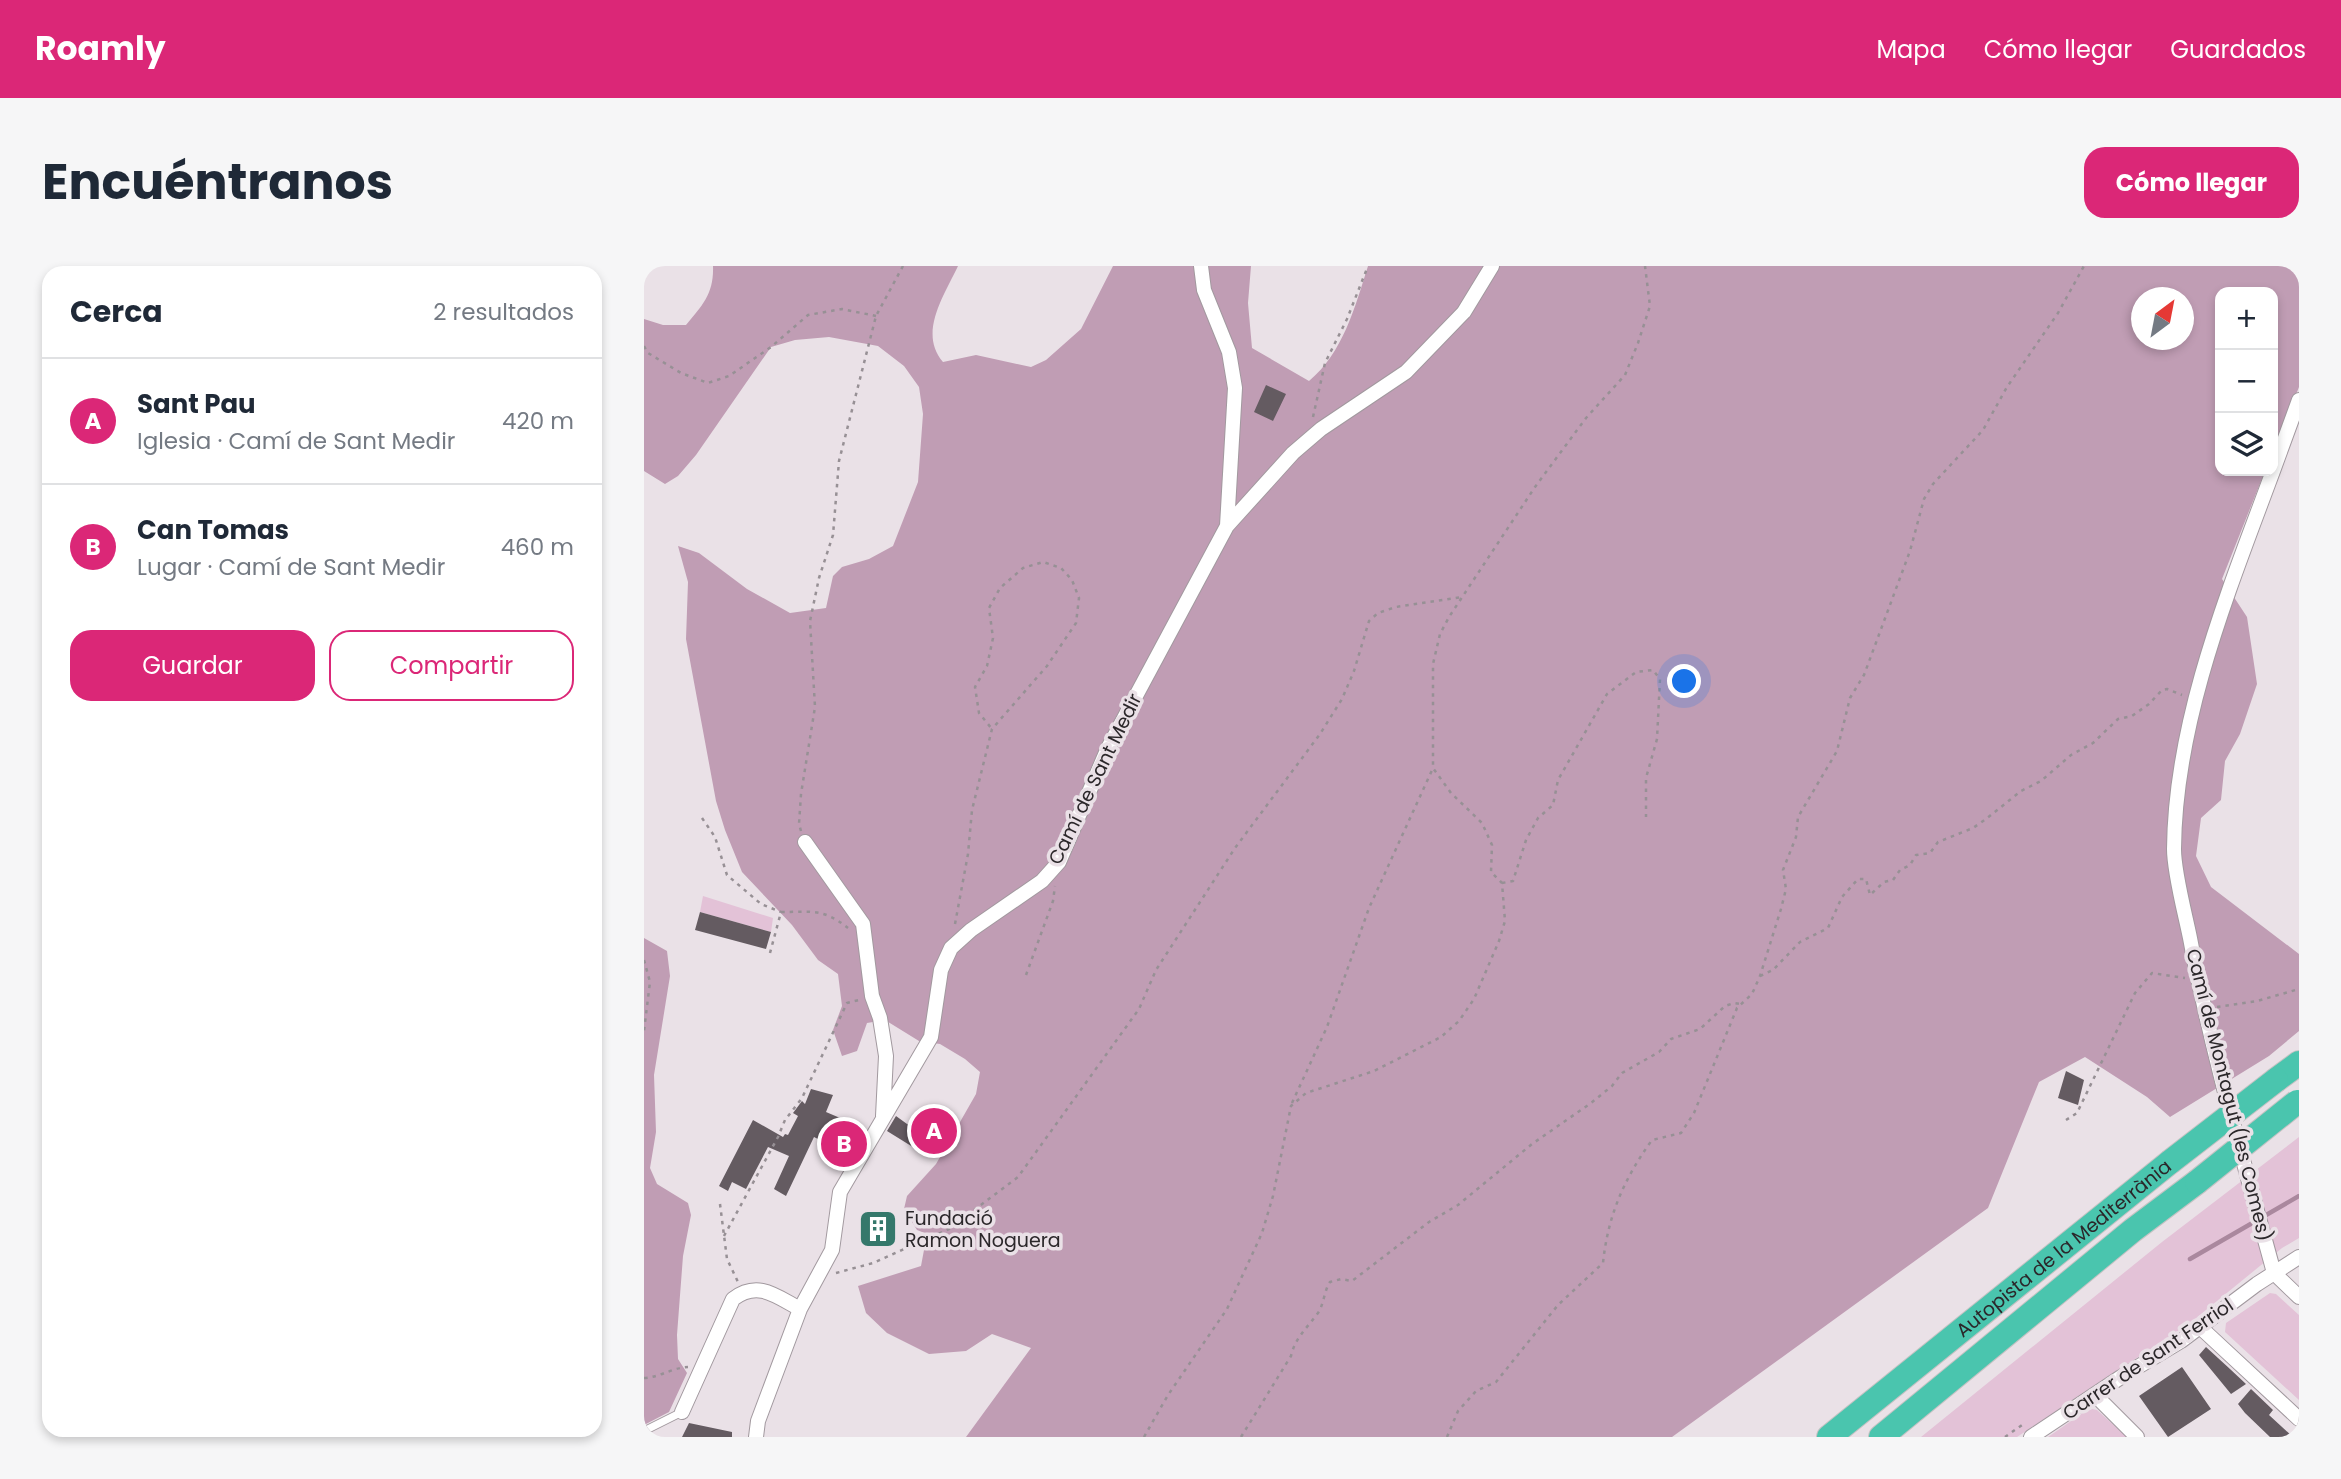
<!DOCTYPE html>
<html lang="es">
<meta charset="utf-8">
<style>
body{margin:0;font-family:Poppins,sans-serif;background:#f6f6f7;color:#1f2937}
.controls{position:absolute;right:21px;top:21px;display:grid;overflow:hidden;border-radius:14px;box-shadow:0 4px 10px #0003}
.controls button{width:63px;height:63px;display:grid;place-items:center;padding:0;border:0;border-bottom:2px solid #e0e1e3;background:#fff;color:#1f2937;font:35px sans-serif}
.compass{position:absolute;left:1487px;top:21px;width:63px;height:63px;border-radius:50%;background:#fff;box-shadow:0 4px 10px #0003;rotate:32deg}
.you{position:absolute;left:1041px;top:416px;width:24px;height:24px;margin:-18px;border:5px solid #fff;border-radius:50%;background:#1a73e8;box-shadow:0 0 0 10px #1a73e833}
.badge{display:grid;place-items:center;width:46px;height:46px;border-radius:50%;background:#db2777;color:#fff;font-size:23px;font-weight:700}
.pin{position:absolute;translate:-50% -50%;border:4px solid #fff;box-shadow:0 2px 7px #0006}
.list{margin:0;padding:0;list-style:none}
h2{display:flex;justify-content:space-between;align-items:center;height:91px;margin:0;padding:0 28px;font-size:30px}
h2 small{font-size:23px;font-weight:400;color:#747a83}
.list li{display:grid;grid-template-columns:46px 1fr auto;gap:21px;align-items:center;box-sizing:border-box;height:126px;padding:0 28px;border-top:2px solid #e0e1e3}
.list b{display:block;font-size:26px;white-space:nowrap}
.list p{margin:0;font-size:23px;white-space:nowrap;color:#747a83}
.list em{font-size:23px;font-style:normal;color:#747a83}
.actions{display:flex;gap:14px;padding:21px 28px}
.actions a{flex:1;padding:16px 0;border:2px solid #db2777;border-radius:21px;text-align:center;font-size:24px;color:#db2777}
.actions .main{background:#db2777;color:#fff}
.icon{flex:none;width:38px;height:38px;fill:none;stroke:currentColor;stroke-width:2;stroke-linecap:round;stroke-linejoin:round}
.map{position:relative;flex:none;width:1655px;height:1171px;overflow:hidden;border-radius:21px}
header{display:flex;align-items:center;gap:42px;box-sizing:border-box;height:98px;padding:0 35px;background:#db2777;color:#fff}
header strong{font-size:33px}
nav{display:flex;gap:38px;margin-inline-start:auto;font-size:24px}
.intro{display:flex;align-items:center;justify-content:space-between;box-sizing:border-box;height:168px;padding:0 42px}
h1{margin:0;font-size:49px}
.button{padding:18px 32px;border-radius:21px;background:#db2777;color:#fff;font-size:24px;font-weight:700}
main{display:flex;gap:42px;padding:0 42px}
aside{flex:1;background:#fff;border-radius:21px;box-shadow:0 4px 10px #0003}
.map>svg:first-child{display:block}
</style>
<header>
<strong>Roamly</strong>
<nav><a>Mapa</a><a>Cómo llegar</a><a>Guardados</a></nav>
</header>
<div class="intro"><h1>Encuéntranos</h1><a class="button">Cómo llegar</a></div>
<main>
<aside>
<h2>Cerca<small>2 resultados</small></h2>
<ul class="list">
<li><span class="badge">A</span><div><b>Sant Pau</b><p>Iglesia · Camí de Sant Medir</p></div><em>420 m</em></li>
<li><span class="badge">B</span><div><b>Can Tomas</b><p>Lugar · Camí de Sant Medir</p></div><em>460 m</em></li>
</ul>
<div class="actions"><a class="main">Guardar</a><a>Compartir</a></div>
</aside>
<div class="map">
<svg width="1655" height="1171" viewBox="0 0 1655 1171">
<rect width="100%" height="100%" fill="#eae1e7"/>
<!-- green -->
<path fill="#e3c2d7" d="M59 630 129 652 127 666 56 646Z
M1655 871V972L1638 982 1546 1057 1373 1171H1277L1518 976Z
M1626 1027 1632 1028 1655 1049V1134L1581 1066 1582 1057Z
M1448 1143 1453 1144 1483 1171H1404L1440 1146Z"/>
<!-- forest -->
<path fill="#c09db4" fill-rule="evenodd" d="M69 0H314C300 30 274 67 299 96L332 89 387 101 402 94 437 63 469 0H607L604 37 608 82 665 115C699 87 711 41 724 0H1655V121L1629 186V26H1576V205H1621L1578 313 1603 351 1613 418 1596 468 1581 495 1577 534 1557 552 1552 590 1567 621 1655 688V765L1625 790 1526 851 1503 831 1441 791 1395 816 1344 942 1028 1171H322L387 1082 348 1068 322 1085 285 1088 243 1067 222 1047 214 1020 277 1000 283 968 273 964 260 943 263 930 292 898 332 828 336 806 321 793 296 778 275 775 241 754 223 757 213 785 198 790 189 764 198 740 194 708 174 694 148 659 98 606 81 564 72 535 42 373 44 316 34 280 55 287 103 323 146 347 182 342 189 310 198 301 225 293 249 280 274 216 279 148 275 121 260 100 234 80 185 71 151 74 127 81 52 189 34 210 21 218 0 205V53L19 59H42C59 39 70 27 69 0ZM1498 32H1540V74H1498Z
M0 672 23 685 26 710 10 809 12 866 6 902 13 918 44 937 47 949 39 990 33 1069 34 1093 43 1107 25 1146 0 1159Z"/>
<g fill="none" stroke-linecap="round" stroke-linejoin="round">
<!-- stream -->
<path stroke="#aa889e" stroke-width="4.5" d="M1546 993 1655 930"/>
</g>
<!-- building -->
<path fill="#645b61" d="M622 119 642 128 629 155 610 146Z
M56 646 127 666 122 683 51 664Z
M1422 805 1440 814 1434 839 1414 832Z
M167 823 189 829 182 846 222 863 199 902 189 895 196 884 170 871 142 930 130 923 145 890 124 881 102 923 88 916 84 925 75 920 109 854 139 871 141 868 144 869 154 850 149 847 158 835 161 838Z
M252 850 292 879 285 891 243 865Z
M242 945 253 961 224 979 215 964Z
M1562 1081 1586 1103 1602 1118 1587 1128 1555 1089Z
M1538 1101 1567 1143 1524 1171 1495 1130Z
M1607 1123 1629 1144 1625 1149 1649 1171H1626L1601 1147 1594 1138Z
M45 1157 88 1166V1171H38Z"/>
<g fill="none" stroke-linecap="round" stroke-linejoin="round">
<!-- service casing -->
<g stroke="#a2999f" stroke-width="9">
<path id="service" d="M0 1165 38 1146"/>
</g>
<!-- minor casing -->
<g stroke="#a2999f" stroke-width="16">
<path id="minor" d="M1629 205C1585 324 1531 454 1530 583 1530 607 1541 647 1546 672 1567 785 1600 896 1630 1007L1655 1031
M1629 205 1655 134
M583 260 649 187 677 163 762 106 820 46 848 0
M161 576 219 658 228 730 236 752 242 790 239 850
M1556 1061 1655 1153
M1451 1129 1493 1171
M38 1146 89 1033C114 1014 132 1030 156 1043
M112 1171 114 1155 156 1043 188 984 196 926 287 771 297 704 307 682 327 664 398 615 415 596 464 482 583 260 591 122 585 86 560 24 557 0
M1387 1171 1477 1111 1537 1075 1613 1018 1655 991"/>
</g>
<!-- motorway casing -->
<g stroke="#c4c3c3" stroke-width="26">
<g id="motorway">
<path d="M1632 814 1655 797"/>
<path id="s1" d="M1185 1171 1526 896"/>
<path d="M1237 1171 1489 964 1553 916"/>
</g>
</g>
<!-- path -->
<path stroke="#979095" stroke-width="2.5" stroke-dasharray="3.5 5" stroke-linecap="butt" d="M0 80 4 87 37 107 64 117 85 110 127 81 164 49 198 43 232 50
M669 151 681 97 703 53 724 0
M58 552 71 571 83 609 117 638 137 646
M157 565 155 558 157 528 171 441 166 355 175 312 189 269 195 195 232 50 259 0
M858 617 869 615 882 574 894 552 909 539 914 514 963 428 992 406 1009 404 1016 413 1013 473 1002 512V551
M311 658 324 588 328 544 348 463 403 400 432 357 435 332 428 314 417 302 399 296 379 302 356 322 345 342 349 372 343 400 331 421 335 447 348 463
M126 687 137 646C168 646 179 642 204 662
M0 694 6 716 0 765
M382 709 409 635 411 620
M1116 710 1129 704 1156 676 1184 662 1198 631 1214 613H1222L1226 629 1240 616 1249 614 1256 604 1266 599 1272 589 1286 587 1294 576 1329 562 1342 553 1377 525 1397 515 1427 489 1449 477 1474 453 1488 450 1505 438 1518 424 1523 423 1538 429
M1573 741 1613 735 1655 723
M648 837 683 761 725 642 789 502
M1422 854 1433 847 1491 727 1508 707 1541 712
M76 938 83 993 94 1016
M80 970 134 871 141 854 158 832 203 737 215 734
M192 1007 229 997 305 963 374 911 495 743 512 704 591 582 676 468 698 433 710 405 725 355 734 347 752 341 818 331
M0 1112C17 1111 27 1102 44 1101
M500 1171 524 1129 583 1043 618 967 629 930 647 840 662 827 730 805 797 771 815 755 830 733 855 675 861 655 858 617 847 606 848 579 838 557 807 527 789 502V398L796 368 805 351 891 221 942 152 981 109 994 77 1006 40 1001 0
M597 1171 647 1090C651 1072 663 1062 674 1047 680 1038 680 1025 686 1016L697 1013 708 1015 785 956 814 939 888 878 947 837 968 820 978 807 1015 786 1027 773 1056 763 1081 740 1090 737 1097 738
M803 1171 814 1145 832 1125 852 1116 914 1039 959 997C964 949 980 913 1008 874L1037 867 1050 847 1093 742 1108 728 1116 710 1137 643 1142 623 1139 604 1152 571 1154 551 1193 485 1206 432 1220 409 1266 285 1280 233 1289 218 1339 164 1363 121 1414 47 1440 0
M1361 1171 1378 1159"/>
<!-- service -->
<use href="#service" stroke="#fff" stroke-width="7"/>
<!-- minor -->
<use href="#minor" stroke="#fff" stroke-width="14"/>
<!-- motorway -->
<use href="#motorway" stroke="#4ac5ae" stroke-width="24"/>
<!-- motorway-bridge casing -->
<g stroke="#c4c3c3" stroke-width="26" stroke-linecap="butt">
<path id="motorway-bridge" d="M1526 896 1632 814
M1553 916 1653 836"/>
</g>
<!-- motorway-bridge -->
<use href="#motorway-bridge" stroke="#4ac5ae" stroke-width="24"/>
</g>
<!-- icons -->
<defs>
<g id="building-square" transform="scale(2.0125)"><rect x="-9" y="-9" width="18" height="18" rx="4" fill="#35786b" stroke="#eae1e7"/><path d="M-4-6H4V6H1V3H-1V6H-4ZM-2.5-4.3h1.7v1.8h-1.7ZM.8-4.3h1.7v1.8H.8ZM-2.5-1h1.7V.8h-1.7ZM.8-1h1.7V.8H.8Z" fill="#fff"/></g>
</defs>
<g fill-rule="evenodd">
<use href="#building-square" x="234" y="963"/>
</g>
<g text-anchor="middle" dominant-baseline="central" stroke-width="7" stroke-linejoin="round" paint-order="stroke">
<!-- street labels -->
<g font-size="19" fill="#2b272a" stroke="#eae1e7">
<text transform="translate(451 513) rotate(-64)">Camí de Sant Medir</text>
<text transform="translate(1585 829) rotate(76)">Camí de Montagut (les Comes)</text>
<text stroke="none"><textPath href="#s1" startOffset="301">Autopista de la Mediterrània</textPath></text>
<text transform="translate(1504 1093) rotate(-34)">Carrer de Sant Ferriol</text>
</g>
<!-- poi labels -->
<g font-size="19" fill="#2b272a" stroke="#eae1e7" text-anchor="start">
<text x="261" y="952">Fundació<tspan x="261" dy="22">Ramon Noguera</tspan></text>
</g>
</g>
</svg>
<div class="controls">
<button>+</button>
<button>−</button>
<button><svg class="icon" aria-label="layers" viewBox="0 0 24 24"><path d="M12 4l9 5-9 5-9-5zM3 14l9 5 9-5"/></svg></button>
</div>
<svg class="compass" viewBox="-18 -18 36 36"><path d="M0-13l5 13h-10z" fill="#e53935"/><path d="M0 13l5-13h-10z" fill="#747a83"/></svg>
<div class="you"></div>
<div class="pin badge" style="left:290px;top:865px">A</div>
<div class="pin badge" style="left:200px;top:878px">B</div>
</div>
</main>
